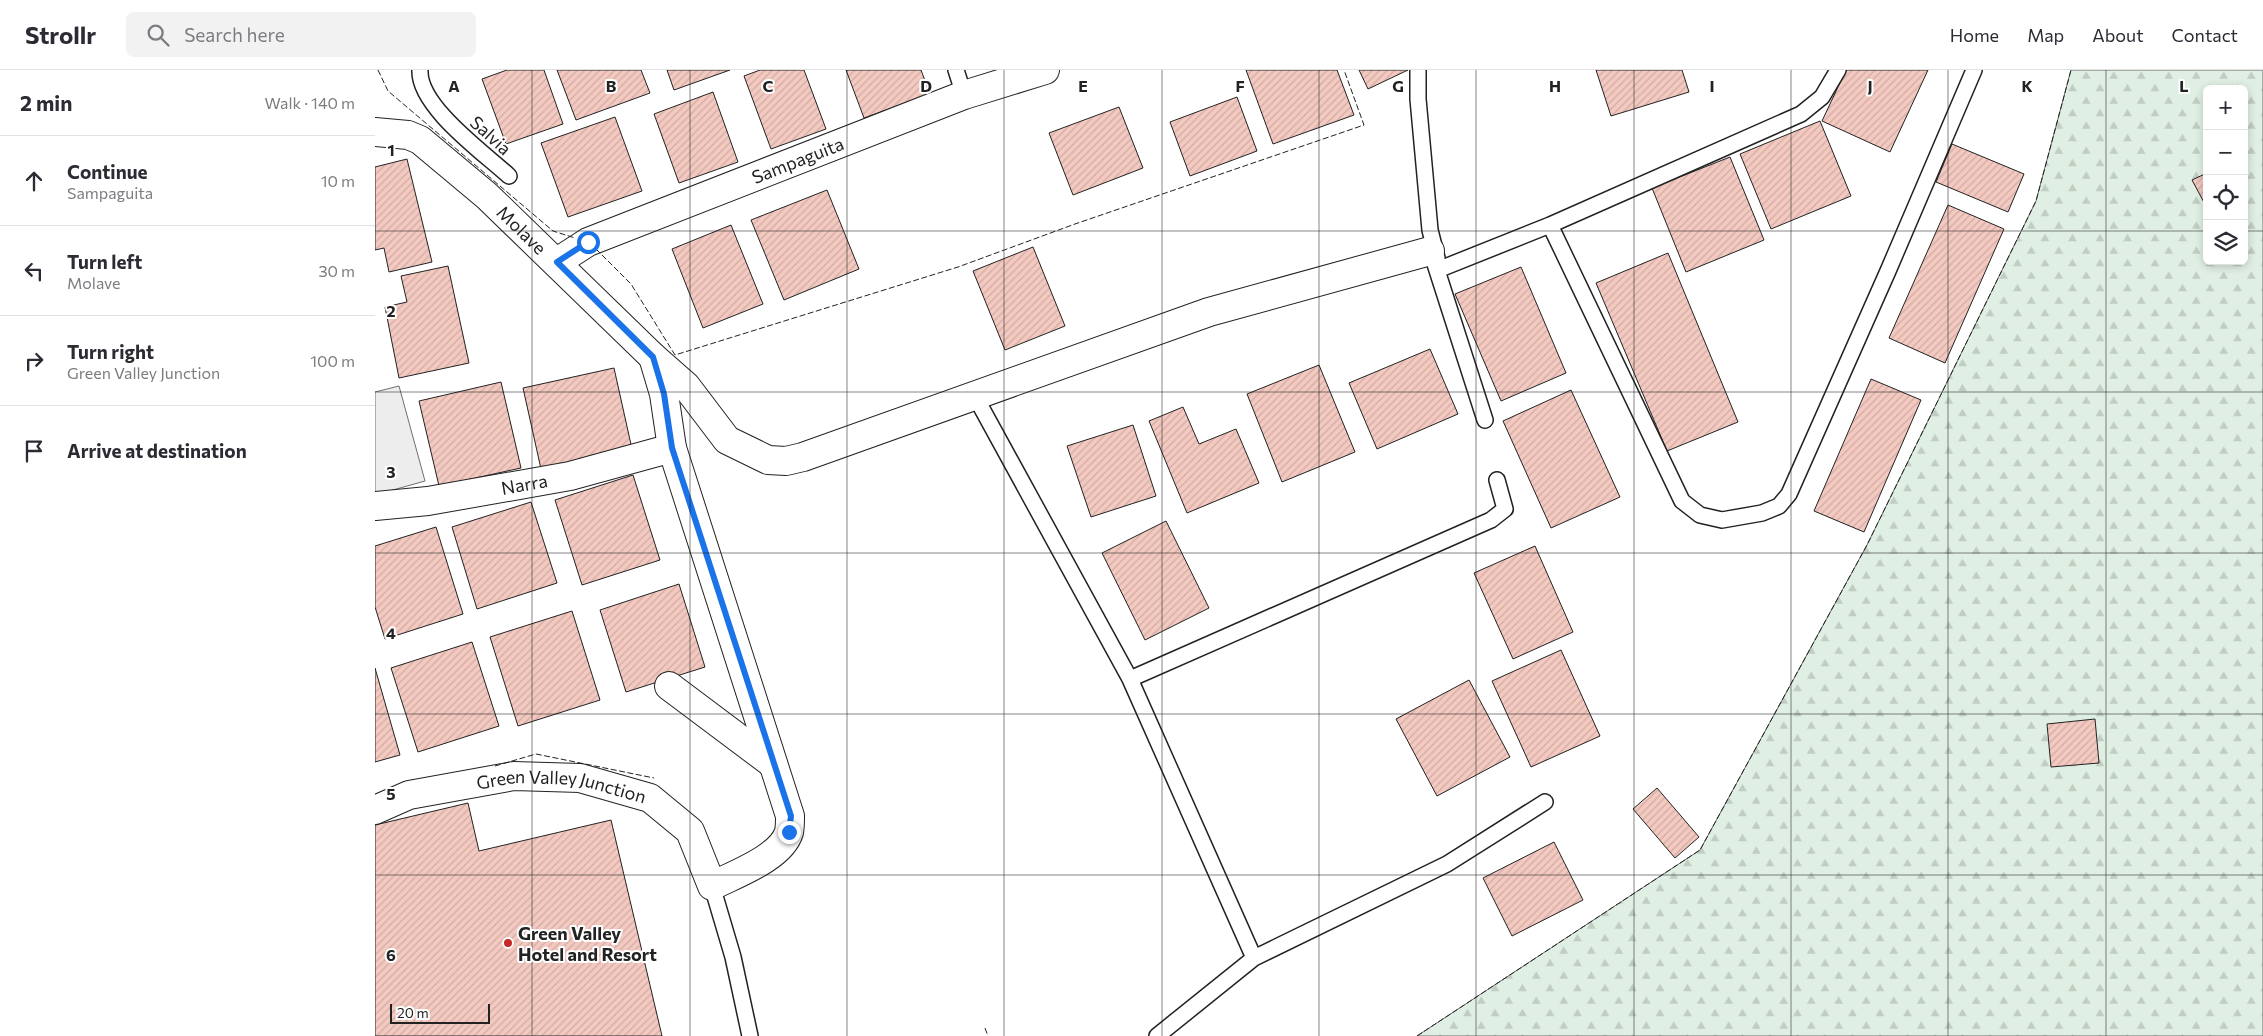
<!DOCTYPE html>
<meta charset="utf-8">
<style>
body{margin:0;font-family:Commissioner,sans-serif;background:#f2f2f3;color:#2b2b33}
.controls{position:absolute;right:15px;top:15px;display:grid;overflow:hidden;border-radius:8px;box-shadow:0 2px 8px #0003}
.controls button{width:45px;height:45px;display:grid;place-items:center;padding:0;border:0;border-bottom:1px solid #e1e1e2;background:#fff;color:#2b2b33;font:25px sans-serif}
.scale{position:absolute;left:15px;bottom:12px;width:100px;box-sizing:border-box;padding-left:5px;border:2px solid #222;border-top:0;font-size:14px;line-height:18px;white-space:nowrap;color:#222;-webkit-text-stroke:4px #fff;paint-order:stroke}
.stop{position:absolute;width:15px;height:15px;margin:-11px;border:4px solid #1a73e8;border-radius:50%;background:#fff}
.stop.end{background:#1a73e8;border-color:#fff;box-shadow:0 1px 5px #0008}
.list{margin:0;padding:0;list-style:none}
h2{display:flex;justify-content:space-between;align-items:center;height:65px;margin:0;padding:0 20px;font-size:21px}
h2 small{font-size:16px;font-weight:400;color:#7c7c81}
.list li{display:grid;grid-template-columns:32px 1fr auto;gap:15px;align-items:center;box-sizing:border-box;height:90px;padding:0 20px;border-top:1px solid #e1e1e2}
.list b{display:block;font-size:19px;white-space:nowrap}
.list p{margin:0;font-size:16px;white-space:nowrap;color:#7c7c81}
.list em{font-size:16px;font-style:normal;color:#7c7c81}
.icon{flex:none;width:28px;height:28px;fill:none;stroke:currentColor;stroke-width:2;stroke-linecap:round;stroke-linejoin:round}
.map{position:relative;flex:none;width:1888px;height:966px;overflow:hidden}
header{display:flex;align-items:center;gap:30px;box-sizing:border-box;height:70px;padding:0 25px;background:#fff;border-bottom:1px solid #e1e1e2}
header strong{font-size:24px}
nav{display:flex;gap:28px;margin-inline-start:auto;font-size:18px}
.search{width:350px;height:45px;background:#f2f2f3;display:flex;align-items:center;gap:12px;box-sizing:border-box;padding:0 18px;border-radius:8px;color:#7c7c81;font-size:19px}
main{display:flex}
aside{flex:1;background:#fff}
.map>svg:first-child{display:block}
</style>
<header>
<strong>Strollr</strong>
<div class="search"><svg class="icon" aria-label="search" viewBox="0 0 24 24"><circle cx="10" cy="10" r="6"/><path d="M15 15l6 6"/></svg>Search here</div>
<nav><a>Home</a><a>Map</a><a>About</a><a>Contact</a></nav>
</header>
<main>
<aside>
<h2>2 min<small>Walk · 140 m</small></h2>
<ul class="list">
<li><svg class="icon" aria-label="ahead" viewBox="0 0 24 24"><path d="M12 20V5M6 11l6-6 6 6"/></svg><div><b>Continue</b><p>Sampaguita</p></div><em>10 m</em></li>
<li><svg class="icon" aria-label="left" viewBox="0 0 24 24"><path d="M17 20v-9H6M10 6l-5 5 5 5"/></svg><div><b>Turn left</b><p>Molave</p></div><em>30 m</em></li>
<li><svg class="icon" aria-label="right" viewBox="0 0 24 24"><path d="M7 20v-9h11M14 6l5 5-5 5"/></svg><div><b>Turn right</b><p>Green Valley Junction</p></div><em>100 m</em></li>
<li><svg class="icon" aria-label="arrive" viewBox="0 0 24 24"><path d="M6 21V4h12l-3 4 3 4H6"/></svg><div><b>Arrive at destination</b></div></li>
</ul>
</aside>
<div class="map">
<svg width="1888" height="966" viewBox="0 0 1888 966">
<defs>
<pattern id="forest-firs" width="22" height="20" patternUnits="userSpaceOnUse" patternTransform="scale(1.25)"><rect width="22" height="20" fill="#e0efe3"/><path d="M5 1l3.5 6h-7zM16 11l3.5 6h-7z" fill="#c0cdc2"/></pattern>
<pattern id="building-hatch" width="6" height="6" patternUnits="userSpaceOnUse" patternTransform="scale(1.25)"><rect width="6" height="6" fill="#f3c9c0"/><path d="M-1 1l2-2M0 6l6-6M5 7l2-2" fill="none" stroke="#d0aca5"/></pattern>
</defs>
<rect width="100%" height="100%" fill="#fff"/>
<!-- forest -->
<path fill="url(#forest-firs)" stroke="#6f6f6f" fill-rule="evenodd" d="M1696 0H1888V966H1042L1325 780 1492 475 1661 131ZM1832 19H1869V191H1832Z"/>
<!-- parking -->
<path fill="#ededed" stroke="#6f6f6f" d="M24 316 50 411 0 425V322Z"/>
<!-- building -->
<path fill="url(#building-hatch)" stroke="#222" d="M132 0H169L188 54 131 74 107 9Z
M182 0H266L275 23 201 50Z
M292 0H355L299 20Z
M385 0H429L451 59 396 79 369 6Z
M471 0H546L555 24 489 48Z
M871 0H962L979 45 898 74Z
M984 0H1033L993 19Z
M1221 0H1307L1314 22 1236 46Z
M1471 0H1553L1515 82 1447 51Z
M338 22 363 92 304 113 279 44Z
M862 27 882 81 815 106 795 52Z
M744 37 768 98 698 125 674 63Z
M240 47 267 121 193 147 166 73Z
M1445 51 1476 126 1396 159 1365 84Z
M1577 74 1649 104 1633 142 1561 112Z
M1355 87 1389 170 1311 202 1277 118Z
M32 89 57 192 14 202 9 178 0 180V97Z
M1832 103V138L1817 110Z
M452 120 484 199 409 230 376 150Z
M1573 135 1629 159 1570 293 1514 268Z
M356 155 388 234 328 258 297 179Z
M658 177 690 256 630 280 598 201Z
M1293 183 1363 352 1292 381 1221 213Z
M73 196 94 293 24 308 10 237 32 232 26 206Z
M1146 197 1191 303 1126 331 1080 224Z
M1055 279 1083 344 1002 379 974 313Z
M944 295 980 382 907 412 872 324Z
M239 298 257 379 166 399 148 318Z
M1496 309 1546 330 1489 462 1439 441Z
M126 312 146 398 64 416 44 331Z
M1196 320 1245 427 1176 458 1128 351Z
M808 337 824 374 861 359 884 413 812 443 774 351Z
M758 355 781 426 716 447 692 376Z
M258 405 285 490 207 515 180 430Z
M156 432 182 513 102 539 77 457Z
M791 451 834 538 770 570 727 483Z
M61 457 88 544 10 569 0 537V476Z
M1160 476 1198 562 1138 589 1099 503Z
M304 514 330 597 251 622 225 540Z
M197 541 225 630 143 656 115 567Z
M97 572 124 656 43 682 16 598Z
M1186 580 1225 666 1156 697 1117 611Z
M0 598 25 685 0 692Z
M1094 610 1135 687 1062 726 1021 649Z
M1720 649 1724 693 1676 697 1672 654Z
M1282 718 1324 767 1300 788 1258 739Z
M93 733 104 781 236 750 287 966H0V755Z
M1179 772 1208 830 1137 866 1108 808Z"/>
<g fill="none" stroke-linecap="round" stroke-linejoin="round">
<!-- lane casing -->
<g stroke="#222" stroke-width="18">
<path id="lane" d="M45 0C43 36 109 83 134 106
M581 0 589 25
M1043 0V29L1055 160 1062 188
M1175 155 1307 431 1325 445 1347 450 1387 443 1404 436 1414 424 1513 201 1599 0
M1055 181 1065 199 1175 155 1426 44 1447 27 1463 0
M1059 191 1110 350
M600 326 755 609 879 888
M755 609 1116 450 1130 439 1122 410
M337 816 358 887 375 966
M782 966 879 888 1072 794 1170 732"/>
</g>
<!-- street casing -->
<g stroke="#222" stroke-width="30">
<g id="street">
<path id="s1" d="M0 62 33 65 45 70 112 126 278 287 311 316 352 370 393 390 411 391 428 387 834 242 1055 181"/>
<path id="s2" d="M182 192 213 172 589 25 670 0"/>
<path id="s3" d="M0 436 53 431 195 406 297 378"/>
<path d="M294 616 398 694"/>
<path id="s4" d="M0 740 34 725 139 706 205 708 275 728 315 761 337 816C360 804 406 788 414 762 415 757 415 751 415 746L297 378 289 324 278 287"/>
</g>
</g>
<!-- lane -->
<use href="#lane" stroke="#fff" stroke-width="15"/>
<!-- street -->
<use href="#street" stroke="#fff" stroke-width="28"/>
<!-- fence -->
<path stroke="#222" stroke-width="1" stroke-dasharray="6 2.5" stroke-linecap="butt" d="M3 0 13 21 178 161 200 168
M221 179 256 214 300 285 583 197 700 154 989 55 969 0
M120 696 161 684 279 708
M610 958 613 966
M1042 966 1325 780 1492 475 1661 131 1696 0"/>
</g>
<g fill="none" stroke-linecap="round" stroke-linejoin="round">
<!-- route -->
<path stroke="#1a73e8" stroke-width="6" d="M213 172 182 192 278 287 289 324 297 378 416 746 414 762"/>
</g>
<!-- grid -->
<path fill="none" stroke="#222" stroke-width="1" stroke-opacity="0.55" d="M157 0V966M315 0V966M472 0V966M629 0V966M787 0V966M944 0V966M1101 0V966M1259 0V966M1416 0V966M1573 0V966M1731 0V966M0 161H1832M1869 161H1888M0 322H1888M0 483H1888M0 644H1888M0 805H1888"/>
<!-- markers -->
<circle fill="#c62828" stroke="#fff" stroke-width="2" cx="133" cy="873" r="5"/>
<g text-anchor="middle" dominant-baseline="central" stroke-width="4" stroke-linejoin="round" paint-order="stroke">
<!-- street labels -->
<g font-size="18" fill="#222" stroke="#fff">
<text transform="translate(116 65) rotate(42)">Salvia</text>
<text stroke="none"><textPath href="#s2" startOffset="262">Sampaguita</textPath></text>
<text stroke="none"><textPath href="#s1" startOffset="182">Molave</textPath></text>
<text stroke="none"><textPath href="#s3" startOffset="151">Narra</textPath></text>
<text stroke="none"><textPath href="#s4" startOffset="192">Green Valley Junction</textPath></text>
</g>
<!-- poi labels -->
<g font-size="18" font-weight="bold" fill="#222" stroke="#fff" text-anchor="start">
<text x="143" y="863">Green Valley<tspan x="143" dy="21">Hotel and Resort</tspan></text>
</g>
</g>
<g font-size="16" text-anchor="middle" font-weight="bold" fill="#222" stroke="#fff" stroke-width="4" stroke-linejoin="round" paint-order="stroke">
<text x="79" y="22">A</text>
<text x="236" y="22">B</text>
<text x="393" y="22">C</text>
<text x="551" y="22">D</text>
<text x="708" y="22">E</text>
<text x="865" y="22">F</text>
<text x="1023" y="22">G</text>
<text x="1180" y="22">H</text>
<text x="1337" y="22">I</text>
<text x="1495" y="22">J</text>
<text x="1652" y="22">K</text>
<text x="1809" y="22">L</text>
<text x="16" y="86">1</text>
<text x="16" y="247">2</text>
<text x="16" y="408">3</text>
<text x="16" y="569">4</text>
<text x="16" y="730">5</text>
<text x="16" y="891">6</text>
</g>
</svg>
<div class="controls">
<button>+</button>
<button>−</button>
<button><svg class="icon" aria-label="locate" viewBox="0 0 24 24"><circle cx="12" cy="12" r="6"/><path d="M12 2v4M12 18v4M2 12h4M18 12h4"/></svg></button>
<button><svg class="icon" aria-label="layers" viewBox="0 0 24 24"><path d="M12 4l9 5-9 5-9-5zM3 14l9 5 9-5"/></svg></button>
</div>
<div class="scale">20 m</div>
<div class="stop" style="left:213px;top:172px"></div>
<div class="stop end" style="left:414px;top:762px"></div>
</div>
</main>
